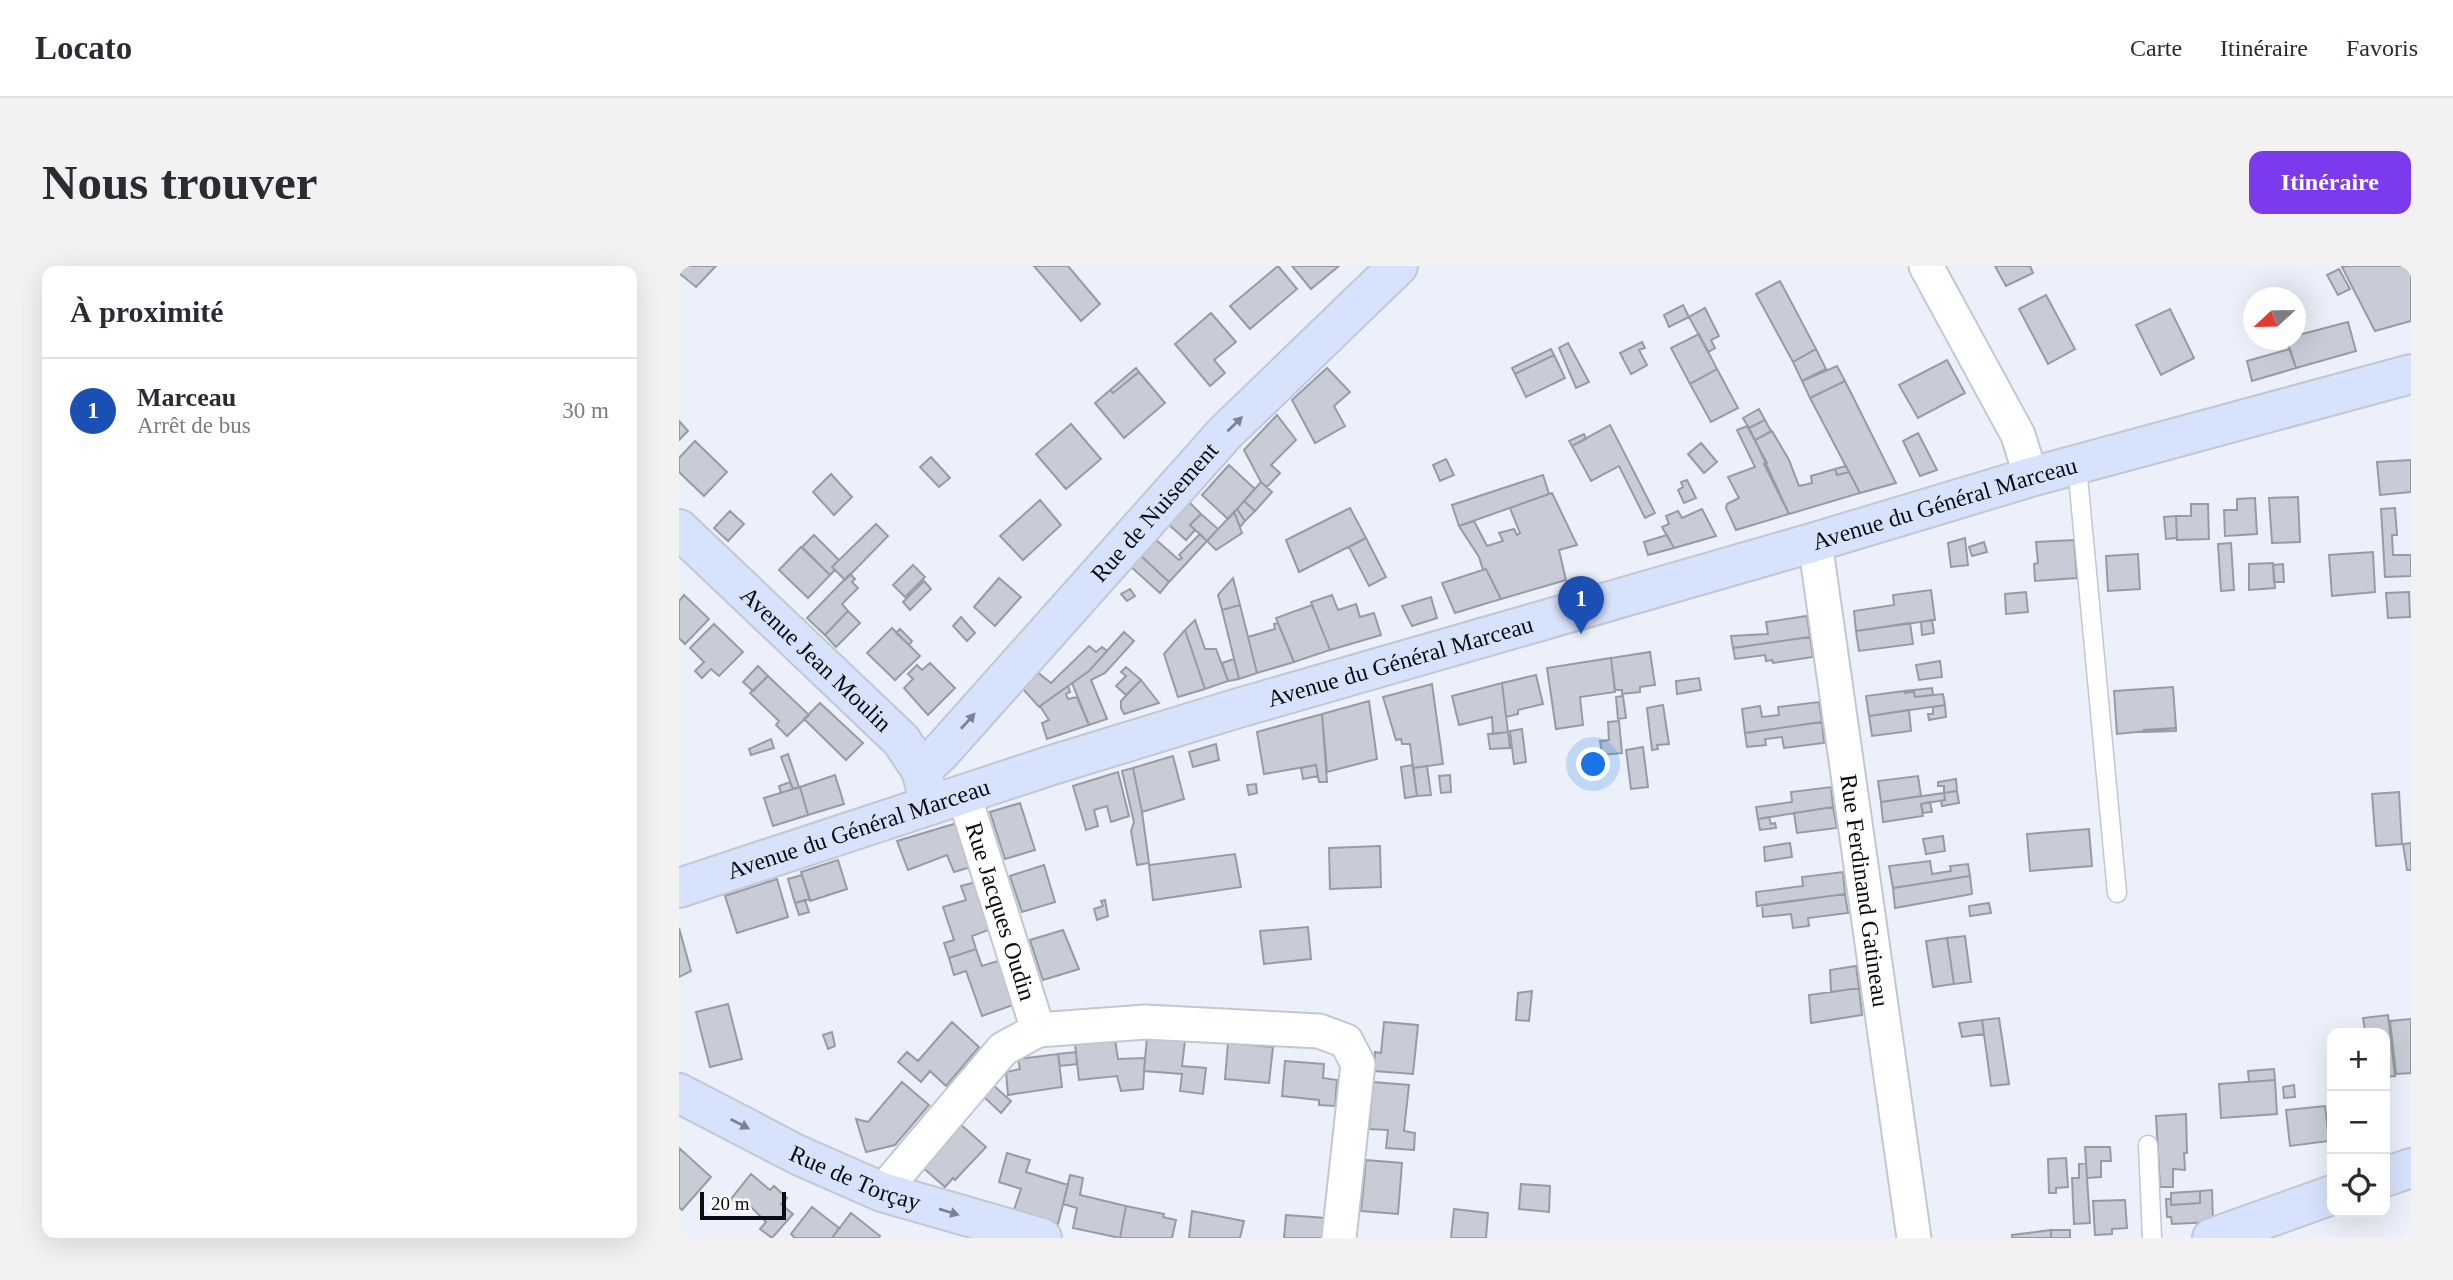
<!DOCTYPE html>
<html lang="fr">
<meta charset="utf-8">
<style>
body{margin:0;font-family:"Times New Roman",serif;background:#f2f2f3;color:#2b2b33}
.controls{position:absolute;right:21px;bottom:21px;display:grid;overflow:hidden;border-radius:14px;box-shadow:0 7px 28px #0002}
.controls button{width:63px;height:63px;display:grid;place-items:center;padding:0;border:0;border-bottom:2px solid #e1e1e2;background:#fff;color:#2b2b33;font:35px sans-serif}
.compass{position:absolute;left:1564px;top:21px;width:63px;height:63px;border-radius:50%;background:#fff;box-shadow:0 7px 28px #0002;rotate:248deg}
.scale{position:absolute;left:21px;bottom:18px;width:86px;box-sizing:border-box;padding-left:7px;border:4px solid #0b0c10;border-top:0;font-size:19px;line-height:24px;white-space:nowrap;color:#0b0c10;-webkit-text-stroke:5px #fdfdfd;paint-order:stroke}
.you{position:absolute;left:915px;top:499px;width:24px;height:24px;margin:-18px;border:5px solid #fff;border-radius:50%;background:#1a73e8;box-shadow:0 0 0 10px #1a73e833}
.badge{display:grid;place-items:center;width:46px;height:46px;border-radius:50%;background:#7c3aed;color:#fff;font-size:23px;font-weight:700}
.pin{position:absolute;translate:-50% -58px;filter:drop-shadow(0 2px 4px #0008)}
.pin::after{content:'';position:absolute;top:37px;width:24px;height:21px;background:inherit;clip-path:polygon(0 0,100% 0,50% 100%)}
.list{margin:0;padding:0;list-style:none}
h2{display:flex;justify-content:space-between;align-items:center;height:91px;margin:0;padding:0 28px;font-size:30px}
h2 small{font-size:23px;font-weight:400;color:#7c7c81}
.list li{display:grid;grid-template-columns:46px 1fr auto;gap:21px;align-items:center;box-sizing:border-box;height:105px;padding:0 28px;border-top:2px solid #e1e1e2}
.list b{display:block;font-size:26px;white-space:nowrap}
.list p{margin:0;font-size:23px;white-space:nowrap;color:#7c7c81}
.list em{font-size:23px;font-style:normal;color:#7c7c81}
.icon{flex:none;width:38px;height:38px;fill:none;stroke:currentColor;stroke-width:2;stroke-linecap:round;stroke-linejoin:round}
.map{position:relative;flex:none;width:1732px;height:972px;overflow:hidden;border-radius:14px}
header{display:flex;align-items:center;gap:42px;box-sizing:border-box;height:98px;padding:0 35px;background:#fff;border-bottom:2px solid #e1e1e2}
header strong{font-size:33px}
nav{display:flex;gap:38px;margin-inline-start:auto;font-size:24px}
.intro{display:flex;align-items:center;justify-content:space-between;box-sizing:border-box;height:168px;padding:0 42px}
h1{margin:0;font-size:49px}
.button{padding:18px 32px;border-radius:14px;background:#7c3aed;color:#fff;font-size:24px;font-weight:700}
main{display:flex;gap:42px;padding:0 42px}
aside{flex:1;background:#fff;border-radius:14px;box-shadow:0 7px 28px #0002}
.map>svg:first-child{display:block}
</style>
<header>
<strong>Locato</strong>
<nav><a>Carte</a><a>Itinéraire</a><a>Favoris</a></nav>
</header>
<div class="intro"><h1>Nous trouver</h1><a class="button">Itinéraire</a></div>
<main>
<aside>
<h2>À proximité<small></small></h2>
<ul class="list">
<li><span class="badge" style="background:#1a4fb4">1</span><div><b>Marceau</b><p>Arrêt de bus</p></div><em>30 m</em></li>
</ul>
</aside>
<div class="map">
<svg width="1732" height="972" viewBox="0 0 1732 972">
<rect width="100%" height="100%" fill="#ebf0fb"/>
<!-- building -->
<path fill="#c7ccd6" stroke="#979ba5" stroke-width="2" d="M0 0H37L17 21 0 7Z
M355 0H389L421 38 402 55Z
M599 0 618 23 571 63 551 40Z
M613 0H660L632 23Z
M1316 0H1351L1354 7 1327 20Z
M1668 0H1732V55L1696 65 1663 1Z
M1660 3 1671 23 1659 29 1648 9Z
M1101 15 1137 83 1114 96 1077 28Z
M1367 29 1396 83 1369 98 1340 43Z
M1004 39 1010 51 990 61 985 49Z
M1026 42 1040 70 1032 74 1036 82 1029 86 1010 51Z
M1491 43 1515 92 1482 109 1457 59Z
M532 47 557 76 535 94 546 107 531 120 496 78Z
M1616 53 1623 68 1669 56 1677 85 1617 102 1607 74H1616Z
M1020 68 1038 103 1011 118 992 82Z
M963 76 966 82 960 84 968 99 952 108 941 87Z
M889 77 910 116 897 122 880 82Z
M872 83 875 89 836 108 833 102Z
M1137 83 1147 103 1123 115 1114 96Z
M1611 83 1617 102 1573 115 1568 95Z
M875 89 886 112 847 131 836 108Z
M1268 94 1286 127 1239 152 1220 119Z
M1158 100 1166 115 1131 132 1123 115Z
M457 102 460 106 434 127 431 124Z
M648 102 671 126 655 140 666 160 636 177 613 134Z
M1038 103 1059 142 1032 156 1011 118Z
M460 106 486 137 445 172 416 137 431 124 434 127Z
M1166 115 1217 217 1181 227 1131 132Z
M1080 143 1086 154 1070 162 1064 152Z
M598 149 617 174 592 199 601 207 588 221 582 216 565 184Z
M1086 154 1092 165 1076 174 1070 162Z
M0 155 9 165 0 174Z
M392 158 422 193 387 223 357 188Z
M931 159 976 247 966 252 940 200 912 215 893 180Z
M1068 160 1088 197 1085 198 1110 248 1057 264 1047 242 1048 238 1060 232 1049 211 1076 201 1058 164Z
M1093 165 1110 194 1120 220 1133 217 1132 210 1156 203 1158 209 1170 206 1181 227 1110 248 1076 174Z
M1239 167 1258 204 1241 210 1224 175Z
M905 168 907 173 893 180 890 175Z
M16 175 48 206 25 230 0 206V192Z
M1022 177 1038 196 1025 207 1009 188Z
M252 191 271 212 260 221 241 201Z
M767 193 775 209 761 215 754 199Z
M1732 194V226L1701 229 1698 196Z
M550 199 576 223 549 253 523 229Z
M1167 200 1170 206 1158 209 1156 203Z
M152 208 173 231 155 249 134 226Z
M864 209 870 228 780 260 773 239Z
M1008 214 1017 232 1005 237 999 224 1004 221 1002 216Z
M582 216 593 226 576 245 565 235Z
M873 227 898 279 880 284 887 314 822 333 807 303 804 304 800 291 780 260 795 255 808 280 824 275 820 267 835 263 838 269 841 267 831 242Z
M1619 231 1621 276 1593 277 1590 232Z
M1576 232 1578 268 1546 270 1545 244H1558V233Z
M361 234 382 259 344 294 321 270Z
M565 235 576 245 566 255 558 243Z
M510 236 522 248 511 259 516 264 507 274 489 258Z
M1512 238H1529L1530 273 1498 274 1497 250H1512Z
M671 242 687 272 620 306 607 274Z
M1716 242 1718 269H1713L1714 289H1732V310L1706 311 1702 243Z
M558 243 566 255 561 261 555 246Z
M1023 243 1037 270 995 282 983 261 990 258 987 250 999 245 1003 252Z
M51 245 65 258 49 275 35 262Z
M555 246 563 267 537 284 528 275Z
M522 248 539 263 528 275 511 259Z
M1497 250 1498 272 1487 273 1485 251Z
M197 258 209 270 166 314 153 301Z
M521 268 528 275 490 316 461 289 476 273 500 294 503 292 500 289Z
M135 269 160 294 153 301 156 304 151 309 123 281Z
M988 269 995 282 969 289 965 276Z
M687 272 707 311 690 320 670 281Z
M1286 272 1289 299 1272 301 1269 277Z
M1395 274 1398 312 1356 315 1355 298 1359 297 1357 276Z
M1305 276 1308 286 1293 290 1290 281Z
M1552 277 1555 324 1542 325 1539 278Z
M122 281 151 309 129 332 100 304Z
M1694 286 1696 326 1653 330 1650 289Z
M1459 288 1461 323 1429 325 1427 290Z
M461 289 490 316 481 327 451 300Z
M1594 297 1596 322 1570 324V298Z
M1604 298 1605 316H1595L1594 299Z
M234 299 246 311 226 331 214 319Z
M807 303 822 333 776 347 763 317Z
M171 308 176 313 173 316 179 322 163 338 169 345 146 369 128 352Z
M320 312 342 331 316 360 295 341Z
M554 312 561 339 543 344 539 329Z
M245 315 252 323 231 344 224 336Z
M451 323 456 330 448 335 442 328Z
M1252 324 1256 354 1177 365 1175 345 1215 339 1214 329Z
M1347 326 1349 346 1327 348 1326 328Z
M1730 326 1731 351 1709 352 1707 327Z
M5 329 30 353 6 378 0 372V335Z
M653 329 659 344 677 338 681 351 695 347 702 369 651 384 632 336Z
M752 331 758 352 733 360 723 340Z
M561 339 578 407 560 413 543 344Z
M633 339 651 384 615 396 597 352Z
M169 345 181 357 157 381 146 369Z
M1128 350 1131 371 1054 382 1052 370 1089 368 1087 356Z
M282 351 296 367 288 375 274 360Z
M516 354 526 383H537L549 415 526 423 506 364Z
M1253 354 1255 367 1243 369 1242 356Z
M599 357 615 396 578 407 569 371 596 363 595 358Z
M1231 357 1234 378 1180 385 1177 365Z
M35 358 64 386 40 410 32 403 23 412 16 405 25 396 11 382Z
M213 362 241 390 216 414 188 387Z
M221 363 233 375 230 379 217 367Z
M506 364 526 423 499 431 485 388Z
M445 366 455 375 426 407 412 414 428 453 410 459 393 417 410 405Z
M1131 371 1134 391 1094 397 1093 394 1087 395 1086 389 1056 393 1054 382Z
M410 380 417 386 423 381 428 385 410 405 360 441 344 423 358 406 372 417Z
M971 386 976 419 961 421V426L943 428V424H936L932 392Z
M932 392 936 426 901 431 904 459 877 463 868 402Z
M555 393 560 413 549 415 543 397Z
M1261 395 1263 411 1240 414 1237 399Z
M251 397 276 422 249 449 225 422 234 413 229 408 238 399 243 404Z
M79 400 89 410 74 425 64 416Z
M447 401 462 414 447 429 437 420 447 410 442 406Z
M857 409 864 438 839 444V448L827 451 823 417Z
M89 410 130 449 108 470 97 459 100 455 71 427Z
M1020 412 1022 424 998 428 997 415Z
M462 414 480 437 445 448 442 442V435Z
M823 417 829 466 814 468 813 451 780 459 773 430Z
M753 418 764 498 734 502 731 478H723L722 473 717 474 704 431Z
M389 420 391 426 387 428 389 433 398 431 410 459 368 473 363 457 370 454 361 440Z
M1494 421 1497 462 1438 468 1435 425Z
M1253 422 1254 429 1236 431 1235 426 1226 427V425Z
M1226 425V427L1235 426 1236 431 1264 428 1266 439 1190 450 1187 430Z
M944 430 947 452 939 453 937 431Z
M690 435 698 493 648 506 643 448Z
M1140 436 1143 456 1066 467 1063 443 1081 440 1083 451 1100 449 1099 441Z
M141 437 184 477 167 494 125 453Z
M984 439 990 478 978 479 979 483 973 484 968 442Z
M1266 439 1267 451 1250 454 1249 448H1254V441Z
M1230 444 1232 465 1193 470 1190 450Z
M643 448 648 516H640L637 499 585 508 578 466Z
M940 455 943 487 923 489 921 475 930 474 929 456Z
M1143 456 1145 477 1105 482 1103 471 1086 473 1087 479 1068 481 1066 467Z
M1497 462V465L1465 466V464Z
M843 463 847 496 835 498 831 465Z
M829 466 831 482 811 483 809 468Z
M92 473 95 482 72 489 70 483Z
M537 478 540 494 514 501 510 486Z
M964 481 969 521 952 523 947 484Z
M109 488 120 521 114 523 102 491Z
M494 490 505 533 463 546 454 502Z
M637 499 639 510 624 513 622 502Z
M734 499 738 530 726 532 722 501Z
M748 500 752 529 738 530 734 502Z
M454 502 463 546 470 597 458 599 452 565 455 556 443 505Z
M439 506 450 550 432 556 428 540 415 544 419 560 407 564 394 520Z
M156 509 165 538 129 549 121 521Z
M771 509 772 526 762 527 760 510Z
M1239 510 1242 530 1202 536 1199 515Z
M1277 513 1278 525 1265 527V520H1259V516Z
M111 516 114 523 102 527 100 520Z
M577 518 578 527 570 529 568 519Z
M121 521 129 549 94 560 85 532Z
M1152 521 1154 541 1079 553 1077 541 1113 536 1112 526Z
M1278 525 1280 537 1263 540 1262 535 1266 534 1265 527Z
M1720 526 1723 578 1697 580 1693 528Z
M1265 527 1266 534 1242 538 1244 550 1204 556 1202 536Z
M1251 536 1253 546 1244 547 1242 538Z
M341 537 356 584 326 593 311 546Z
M1154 541 1158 562 1118 567 1115 547Z
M1090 551 1092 558 1096 557 1097 562 1081 564 1079 553Z
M278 557 292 601 275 606 268 589 229 604 218 575Z
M1410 563 1413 600 1351 605 1348 568Z
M1264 570 1266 585 1247 588 1244 573Z
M1111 577 1113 591 1086 595 1085 581Z
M1732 577V604H1728L1724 578Z
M701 580 702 621 651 623 650 582Z
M556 588 562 621 474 634 470 599Z
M159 594 168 623 131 635 122 606Z
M1251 595 1253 608 1272 605 1271 600 1289 598 1291 610 1214 622 1210 600Z
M365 599 376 636 343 646 331 610Z
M1164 606 1166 628 1078 640 1077 626 1124 620 1123 611Z
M123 609 131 633 116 637 109 613Z
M1291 610 1293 628 1216 642 1214 622Z
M98 613 109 651 58 667 46 630Z
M297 616 312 663 293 670 297 683 270 692 265 677 275 674 264 641 287 634 282 620Z
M1166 628 1169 647 1129 652 1130 660 1114 662 1112 648 1084 651 1083 639Z
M126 634 130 646 120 649 116 637Z
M426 634 429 650 418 654 415 643 424 640 422 635Z
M1310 637 1312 647 1291 650 1290 640Z
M629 661 632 693 585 698 581 665Z
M0 662 12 705 0 711Z
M384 664 400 703 364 714 351 674Z
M1286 670 1292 716 1275 718 1268 672Z
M1268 672 1275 718 1254 721 1247 675Z
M297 683 303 700 322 694 337 738 303 750 287 705 275 709 270 692Z
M1177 700 1180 722 1152 726 1151 704Z
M1180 722 1183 749 1132 757 1130 729Z
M853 725 850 755 837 754 839 727Z
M49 738 63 793 31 801 17 746Z
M1709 749 1716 810 1706 811V767L1665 766 1686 764 1684 752Z
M1320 752 1330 818 1312 820 1303 754Z
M1732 753V807L1717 808 1711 755Z
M1303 754 1305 768 1283 771 1280 757Z
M273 756 300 781 267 820 251 805 242 816 219 796 228 786 239 795Z
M705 756 739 759 734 808 695 805 696 786 702 787Z
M153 766 156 780 149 783 144 769Z
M468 771 506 774 503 800 527 802 524 828 501 825 503 808 465 805Z
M436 774 439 793 466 792 464 823 442 825 438 810 400 814 396 778Z
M549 777 594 781 590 817 546 813Z
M397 786 398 798 381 800 379 788Z
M379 788 383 821 329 829 327 806 341 803 339 793Z
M606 795 645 798 644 812 658 814 656 840 640 839V834L603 830Z
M1595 803 1596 814 1570 816 1569 805Z
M1596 814 1598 848 1542 852 1540 818Z
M223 816 250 839 216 879 187 886 177 853 189 856Z
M694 816 730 819 725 865 736 867 735 884 707 882 709 864 690 863Z
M314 819 332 835 322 847 304 830Z
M1615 819 1616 831 1605 832 1604 821Z
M1646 840 1650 875 1611 880 1607 844Z
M1507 848 1508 887H1505L1506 904 1494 903V921H1481L1477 850Z
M280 857 307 881 276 914 274 912 266 921 242 900Z
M1406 881H1431L1432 895H1422V911L1408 912Z
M0 882 32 911 3 944 0 941Z
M328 887 351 894 347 906 389 919 379 958 335 944 342 923 320 916Z
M1387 892 1389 921 1377 922V927H1370L1369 893Z
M687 894 723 897 719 948 682 945Z
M1407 897 1411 957 1395 958 1393 912H1400V898Z
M72 908 91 924 95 920 108 932 102 938 114 948 93 972 81 963 87 956 73 942 69 939 65 945 52 933Z
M391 909 404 912 401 929 447 940 441 972 394 962 398 942 384 938Z
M842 918 871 920 870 946 840 943Z
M1533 924 1534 956 1493 958 1492 951H1488L1487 933H1492V939L1521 937V925Z
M1521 925V937L1492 939V927Z
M1446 934 1448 962 1433 963V968L1416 969 1414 935Z
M447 940 485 948 484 951 497 954 493 972H441Z
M133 941 160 962 153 972H116L112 968Z
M775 943 809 947 807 972H772Z
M513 945 565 955 561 972H510Z
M172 947 201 970 200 972H153Z
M607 949 647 952 646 972H605Z
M1372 964V972H1333V969Z
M1372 964H1391V972H1372Z"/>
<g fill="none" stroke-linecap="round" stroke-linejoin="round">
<!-- lane casing -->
<g stroke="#c2c7d1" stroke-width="21">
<path id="lane" d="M1398 200 1438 627
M1469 879 1473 972"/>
</g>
<!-- street casing -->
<g stroke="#c2c7d1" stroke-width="37">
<g id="street">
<path d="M1247 0 1339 169 1352 211"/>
<path id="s1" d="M1136 276 1235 972"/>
<path id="s2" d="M285 529 359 764"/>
<path d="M203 926 324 783 359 764 466 756 640 765 667 775 679 798 660 972"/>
</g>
</g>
<!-- secondary casing -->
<g stroke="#c2c7d1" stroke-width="42">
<g id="secondary">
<path id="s3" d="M0 263 222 474 242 504 248 527"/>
<path id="s4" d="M242 504 261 487 546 167 719 0"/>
<path id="s5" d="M0 622 370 500 556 443 1136 276 1352 211 1732 108"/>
<path id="s6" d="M0 827 119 889 203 926 363 972"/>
<path d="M1706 911 1732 902"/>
<path d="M1533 972 1653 929"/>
</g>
</g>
<!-- lane -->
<use href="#lane" stroke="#fff" stroke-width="18"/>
<!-- street -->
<use href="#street" stroke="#fff" stroke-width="33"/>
<!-- secondary -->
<use href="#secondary" stroke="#d7e2fc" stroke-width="38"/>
</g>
<!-- one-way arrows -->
<defs><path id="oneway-solid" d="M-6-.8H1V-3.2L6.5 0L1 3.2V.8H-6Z" transform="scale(1.75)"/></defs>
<g fill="#7b8292">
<use href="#oneway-solid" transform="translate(556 158) rotate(-44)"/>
<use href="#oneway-solid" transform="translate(289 455) rotate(-48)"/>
<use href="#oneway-solid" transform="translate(61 858) rotate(27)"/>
<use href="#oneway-solid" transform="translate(270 946) rotate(17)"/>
</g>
<g text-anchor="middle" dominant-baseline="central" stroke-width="5" stroke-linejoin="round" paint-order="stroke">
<!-- street labels -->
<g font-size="24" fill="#0b0c10" stroke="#fdfdfd">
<text stroke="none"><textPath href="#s5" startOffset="1323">Avenue du Général Marceau</textPath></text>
<text stroke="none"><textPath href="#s4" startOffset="348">Rue de Nuisement</textPath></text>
<text stroke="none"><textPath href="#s3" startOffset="189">Avenue Jean Moulin</textPath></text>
<text stroke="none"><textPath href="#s5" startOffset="756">Avenue du Général Marceau</textPath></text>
<text stroke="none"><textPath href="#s5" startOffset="189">Avenue du Général Marceau</textPath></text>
<text stroke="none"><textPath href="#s1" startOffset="352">Rue Ferdinand Gatineau</textPath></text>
<text stroke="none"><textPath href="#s2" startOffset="122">Rue Jacques Oudin</textPath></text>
<text stroke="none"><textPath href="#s6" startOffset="196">Rue de Torçay</textPath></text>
</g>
</g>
</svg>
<div class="controls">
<button>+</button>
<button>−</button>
<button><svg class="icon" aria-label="locate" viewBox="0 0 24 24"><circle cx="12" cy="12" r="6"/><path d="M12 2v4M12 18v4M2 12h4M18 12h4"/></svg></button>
</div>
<svg class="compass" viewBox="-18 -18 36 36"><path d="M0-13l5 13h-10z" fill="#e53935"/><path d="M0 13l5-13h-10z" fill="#7c7c81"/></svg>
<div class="scale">20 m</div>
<div class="you"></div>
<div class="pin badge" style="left:902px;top:368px;background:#1a4fb4">1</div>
</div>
</main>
